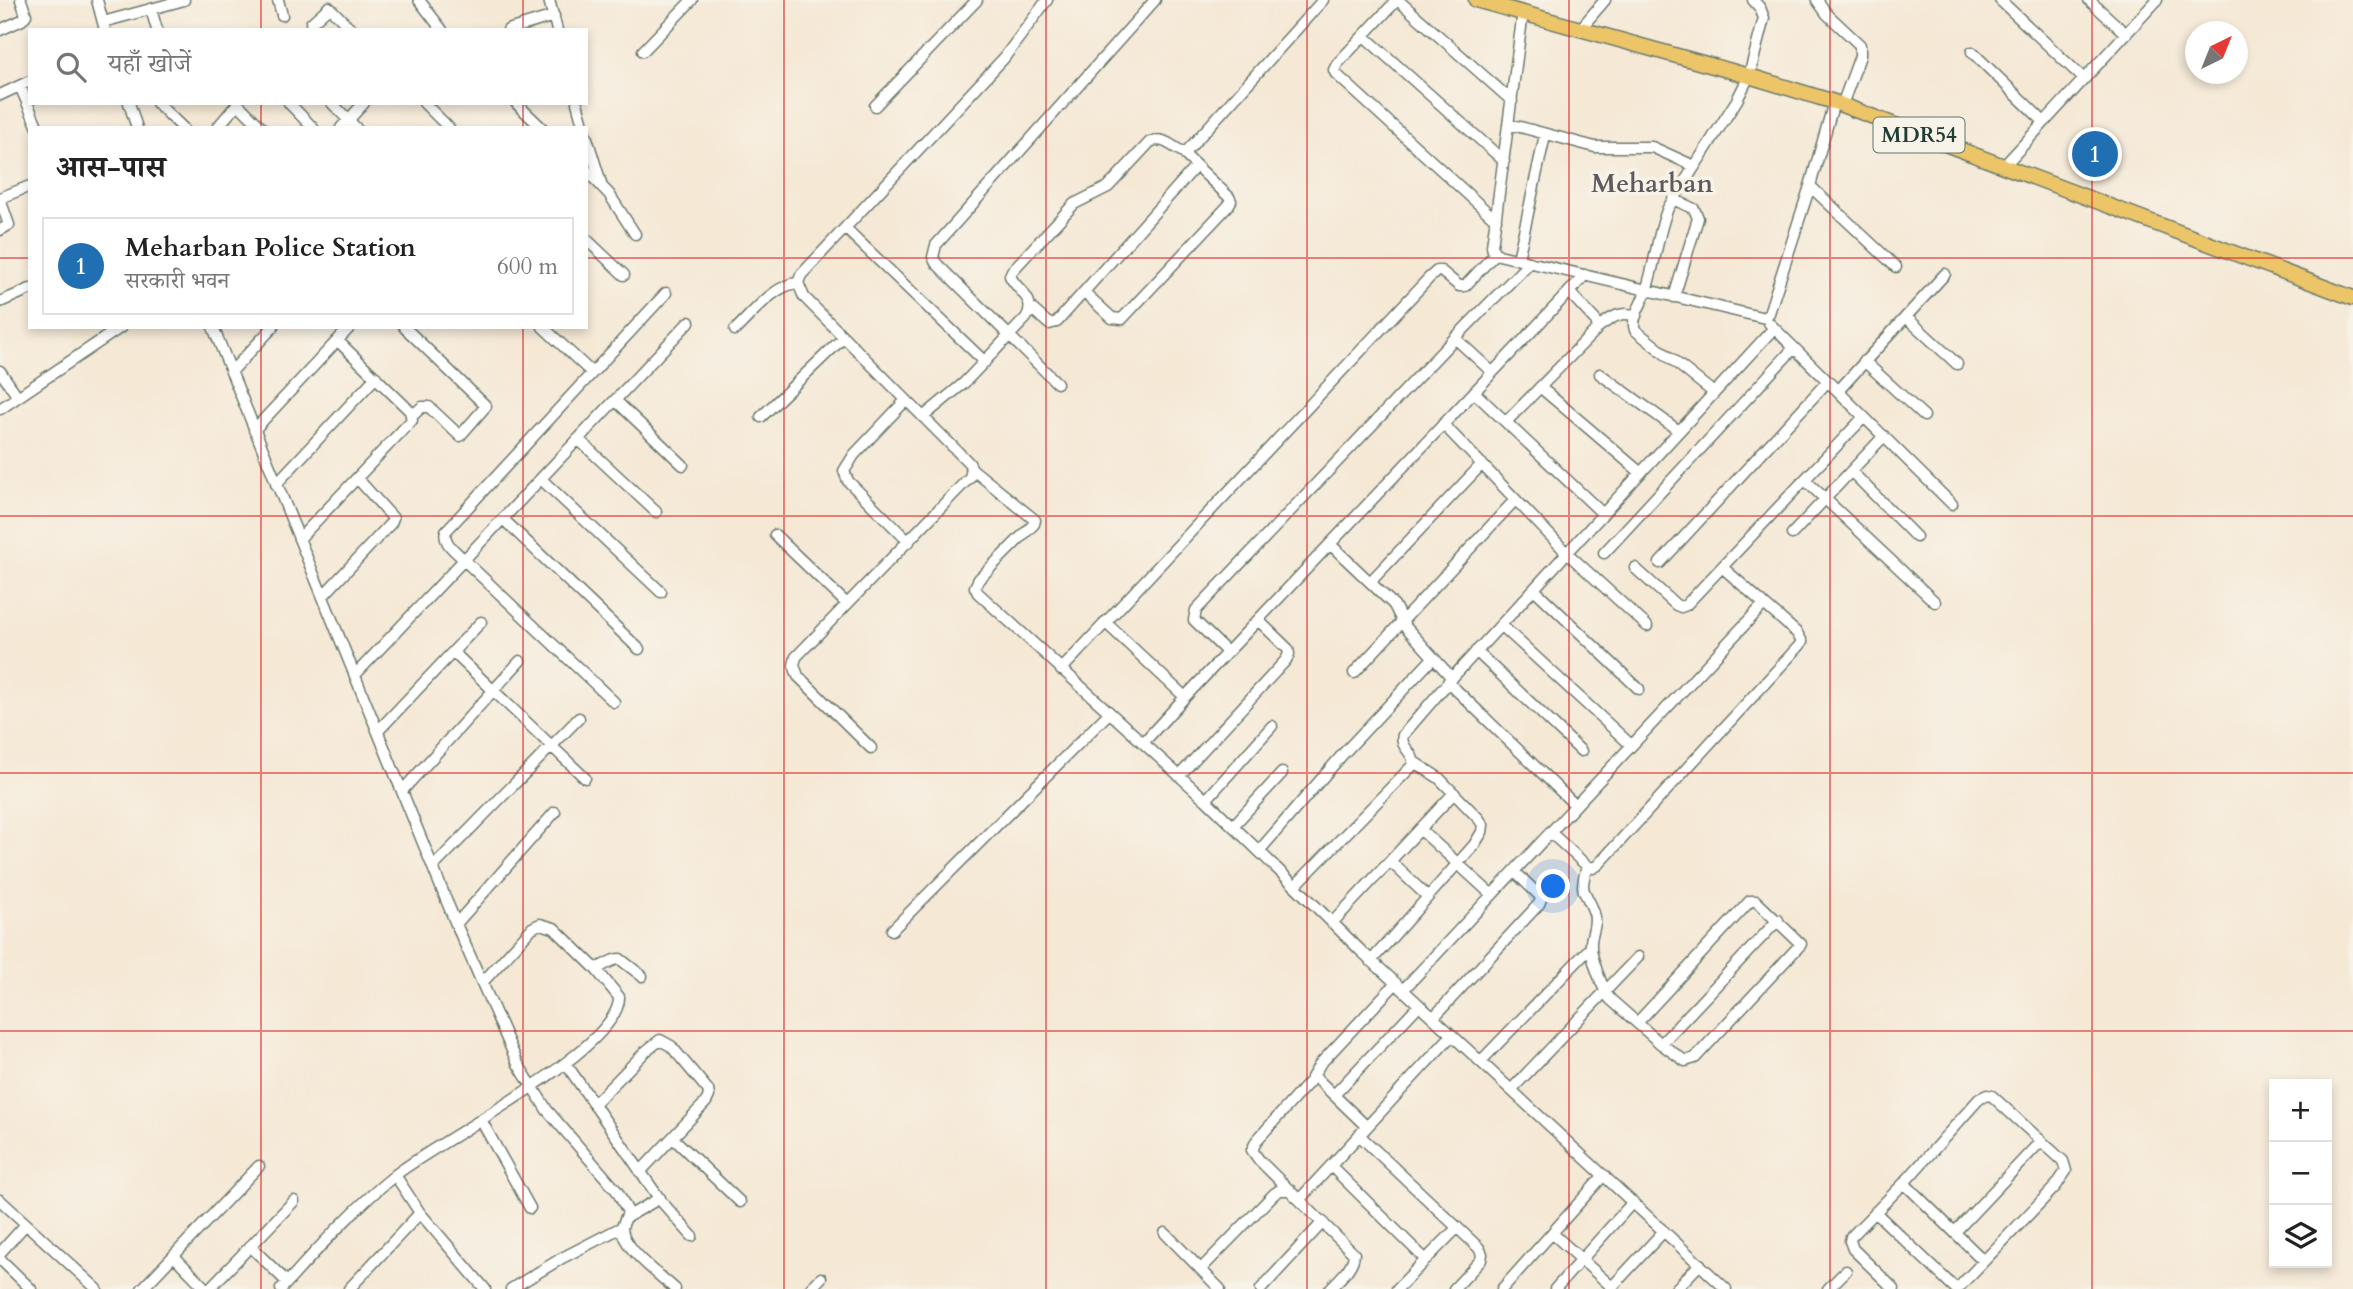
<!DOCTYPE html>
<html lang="hi">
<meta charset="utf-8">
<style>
body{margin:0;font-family:Cardo,"Noto Serif Devanagari",serif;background:#f6f6f6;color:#222}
.controls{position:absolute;right:21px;bottom:21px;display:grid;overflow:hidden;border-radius:0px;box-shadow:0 4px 10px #0003}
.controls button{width:63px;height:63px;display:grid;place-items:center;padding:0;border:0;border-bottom:2px solid #e0e0e0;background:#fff;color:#222;font:35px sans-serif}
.compass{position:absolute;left:2185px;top:21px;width:63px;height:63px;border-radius:50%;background:#fff;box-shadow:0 4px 10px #0003;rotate:43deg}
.you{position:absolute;left:1554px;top:887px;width:24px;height:24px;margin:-18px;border:5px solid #fff;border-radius:50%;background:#1a73e8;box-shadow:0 0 0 10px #1a73e833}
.badge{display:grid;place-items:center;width:46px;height:46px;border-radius:50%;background:#1f6fb2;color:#fff;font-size:23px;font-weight:700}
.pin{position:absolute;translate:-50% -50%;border:4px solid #fff;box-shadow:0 2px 7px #0006}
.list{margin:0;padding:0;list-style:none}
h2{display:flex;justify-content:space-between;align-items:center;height:91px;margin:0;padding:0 28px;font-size:30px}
h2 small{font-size:23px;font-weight:400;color:#767676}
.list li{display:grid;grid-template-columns:46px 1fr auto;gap:21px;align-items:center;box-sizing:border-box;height:98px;margin:0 14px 14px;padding:0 14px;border:2px solid #e0e0e0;border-radius:0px}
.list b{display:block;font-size:26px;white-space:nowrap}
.list p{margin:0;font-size:23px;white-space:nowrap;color:#767676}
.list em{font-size:23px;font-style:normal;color:#767676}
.icon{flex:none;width:38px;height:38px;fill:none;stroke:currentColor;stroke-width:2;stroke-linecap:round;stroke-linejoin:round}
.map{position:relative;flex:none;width:2353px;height:1289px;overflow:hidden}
.search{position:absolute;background:#fff;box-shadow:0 4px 10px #0003;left:28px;top:28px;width:560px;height:77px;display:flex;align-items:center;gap:18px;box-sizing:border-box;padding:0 24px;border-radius:0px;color:#767676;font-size:26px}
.panel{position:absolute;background:#fff;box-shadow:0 4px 10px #0003;left:28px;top:126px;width:560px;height:203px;border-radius:0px}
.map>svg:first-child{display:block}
</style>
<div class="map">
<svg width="2353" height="1289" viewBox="0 0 2353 1289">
<rect width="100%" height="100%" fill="#f7f3e8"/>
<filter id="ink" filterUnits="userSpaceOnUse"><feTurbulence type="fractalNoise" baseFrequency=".0143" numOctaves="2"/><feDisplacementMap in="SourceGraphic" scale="14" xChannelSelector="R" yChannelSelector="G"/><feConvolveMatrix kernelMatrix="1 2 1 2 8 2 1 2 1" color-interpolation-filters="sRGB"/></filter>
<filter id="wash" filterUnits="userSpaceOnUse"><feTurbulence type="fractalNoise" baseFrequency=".00686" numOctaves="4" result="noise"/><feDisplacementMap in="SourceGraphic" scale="28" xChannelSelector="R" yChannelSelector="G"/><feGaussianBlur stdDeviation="1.57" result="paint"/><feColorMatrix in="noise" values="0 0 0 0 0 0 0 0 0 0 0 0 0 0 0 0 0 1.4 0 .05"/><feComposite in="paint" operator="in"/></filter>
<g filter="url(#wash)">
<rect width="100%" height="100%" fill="#f5e8d5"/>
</g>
<g filter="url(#ink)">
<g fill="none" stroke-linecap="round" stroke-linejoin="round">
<!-- minor casing -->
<g stroke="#6a796c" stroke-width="13">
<path id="minor" d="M97 0 105 30
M278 0 282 15
M419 0 442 30
M549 0 557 30
M1397 0 1337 64 1334 70 1336 74 1496 220
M1398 0 1512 101
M1817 0 1827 14 1860 45V56L1842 105
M2000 0 2084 79
M2089 0 2126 34
M151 9 157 30
M1523 12 1492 246 1493 251 1499 255 1765 318 1769 313 1810 186 1834 102
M103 22 184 0
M311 23 329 7 352 30
M1581 28 1605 0
M0 30 22 20 26 15 21 0
M508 30 554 16
M1364 36 1504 161
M643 51 692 0
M1972 52 2044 122
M20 86 38 128
M0 95 30 81
M129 103 137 128
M157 103 183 128
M237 103 262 128
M289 103 313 128
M332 103 356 128
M424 103 449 128
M516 103 542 128
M577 103 584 128
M875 106 977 0
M1509 124 1595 147H1652L1694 166
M217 128 238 103
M341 128 364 103
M586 135 601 183
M2003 167 2157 0
M586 170 609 194 635 234
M1810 186 1896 267
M0 198 30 186
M0 199 9 225 0 230
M1673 199 1694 209 1698 218 1674 297
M845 228 985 362
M586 239 624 275
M1518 259 1545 135
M1085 293 1112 318 1122 319 1228 206 1231 201 1229 197 1186 156 1185 153 1323 0
M0 302 30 289
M1031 308 1049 324 1057 322 1196 166
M1906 317 1957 364
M1769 323 1952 504
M213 327 456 924 518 1064 547 1110 617 1191 628 1212 622 1227 562 1258 511 1289
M404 327 486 406 460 436 429 407H422L412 416
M543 327 592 373
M1597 328C1610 319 1619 310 1636 316
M735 330C751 315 775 284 798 283
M1455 338 1492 372
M1864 361 1924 416
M0 371 18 397
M231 372 273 327
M1600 374 1679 431
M1057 383 936 263 933 257 936 245 1155 0
M1540 387 1641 473
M1838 391 1945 274
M1474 392 1603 514
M1714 393 1635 330C1631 320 1639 308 1643 299 1655 270 1656 237 1668 208L1737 100 1749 76 1764 18 1760 8 1753 0
M615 400 683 465
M906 400 854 455 844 471 848 481 909 542
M0 409 121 327
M761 417 844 337
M923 417 964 383 1026 318C1038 299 1017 291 1010 276L1012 271 1074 204 1108 187 1150 142C1165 136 1171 147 1185 153
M1506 422 1596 330 1598 325 1595 320 1569 292
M1443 424 1567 553 1647 626
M254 430 350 327
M578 439 656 512
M972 469 1035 520 1034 524 979 579 975 587 978 593 1206 800 1295 886 1413 765C1416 753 1399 748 1403 735L1452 678 1774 328
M1851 471 1916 537
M541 479 661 592
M1805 480 1935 602
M276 484 376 377
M503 519 639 649
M1792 534 1884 436
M775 535 847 604
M299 539 412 420 410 411 338 341
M1330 544 1394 605 1404 625 1452 678
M1604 553 1794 348
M1660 563 1828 381
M1635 568 1676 605 1681 607 1686 605 1864 417
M1371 581 1482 464
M1534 589 1639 689
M323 596 391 523 393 518 357 478
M1105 622 1185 697
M1501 625 1631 745
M1476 651 1581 751
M453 652 585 778
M1227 652 1194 620 1196 610 1455 338 1530 262
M1061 670 1429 278 1437 271H1441L1459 286H1465L1495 254
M1354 673 1515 500
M355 675 689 322
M1448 682 1575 805
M614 702 464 560C456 551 442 543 446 531L666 293
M378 731 481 622
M1143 743 1185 697 1585 275
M871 748 798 676 794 665 796 657 970 477 972 469 969 463 804 297 798 283 801 275 1004 58 1047 0
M1179 776 1286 660 1289 654 1288 649 1258 620
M402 791 520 661
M1206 800 1272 726
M1233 826 1282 773
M1421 830 1492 895
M1550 832 1587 866 1593 868 1598 865 1800 645 1802 642 1797 633 1722 567
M1259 851 1343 754 1433 658
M1391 862 1428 897
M1587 866C1578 897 1586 888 1594 913 1598 925 1590 935 1591 946 1591 958 1603 990 1610 999L1661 1044 1685 1061 1695 1058 1801 944 1756 901H1750L1637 1023
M433 867 579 718
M1295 886 1360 950 1726 1289
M1332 923 1454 793
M456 924 555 812
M892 930 1109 713
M1371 961 1474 845 1482 832 1483 825 1479 819 1439 778 1414 762
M482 983 532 928 540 924 554 928 595 968C605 967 610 959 620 959L642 976
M1403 990 1764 604
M1433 1018 1539 904 1541 899 1539 895 1514 871
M1661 1044 1778 920
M1481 1061 1591 947
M566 1064 661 1201 692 1236
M1314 1076 1367 1127
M1512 1089 1638 957
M1334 1095 1419 1005
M594 1104 645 1052 660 1040 671 1046 708 1090 709 1096 706 1102 640 1172
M481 1120 530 1208
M1359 1135 1479 1248 1482 1254 1481 1260 1454 1289
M673 1138 740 1202
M1331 1166 1426 1260
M395 1175 420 1213 485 1289
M1904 1183 1984 1261
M1300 1199 1452 1035
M0 1200 97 1289
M1875 1212 1956 1289
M627 1217 660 1198
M622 1227C621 1247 660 1275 675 1289
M1955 1232 2041 1141
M1165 1233 1220 1289
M1552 1233 1612 1287
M250 1246 287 1282
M0 1253 26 1224
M174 1256 206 1289
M0 1259 31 1289
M1201 1269 1274 1194 1280 1190H1290
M142 1289 259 1166
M209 1289 294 1201
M281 1289C317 1250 353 1209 394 1176 434 1143 622 1048 619 997L595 968
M349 1289 420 1213
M810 1289 821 1278
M1261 1289 1323 1222
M1330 1289C1339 1279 1353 1268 1354 1254L1259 1160 1252 1150 1257 1140 1310 1081 1320 1064 1396 983
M1397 1289 1457 1228
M1502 1289 1604 1175
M1555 1289 1633 1202
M1610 1289 1664 1231
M1676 1289 1700 1264
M1828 1289 1846 1271
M1894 1289 1853 1249 1850 1241 1851 1237 1904 1183 1979 1099 1987 1095 1992 1096 2063 1161 2066 1171 2056 1186 1957 1289"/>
</g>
<!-- major casing -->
<g stroke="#6a796c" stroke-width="17">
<path id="major" d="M1476 0 1749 76 1834 102 2353 298"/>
</g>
<!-- minor -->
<use href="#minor" stroke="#fff" stroke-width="10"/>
<!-- major -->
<use href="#major" stroke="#edc569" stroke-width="14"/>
</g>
</g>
<!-- grid -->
<path fill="none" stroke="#d62828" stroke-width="2" stroke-opacity="0.55" d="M261 0V30M523 0V30M784 0V1289M1046 0V1289M1307 0V1289M1569 0V1289M1830 0V1289M2092 0V1289M261 103V128M523 103V128M0 258H30M586 258H2353M261 327V1289M523 327V1289M0 516H2353M0 773H2353M0 1031H2353"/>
<g text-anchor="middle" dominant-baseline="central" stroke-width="7" stroke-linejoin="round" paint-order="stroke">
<!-- shield labels -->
<rect fill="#f7f3e8" stroke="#60746a" stroke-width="2" x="1873.5" y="117.5" width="91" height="35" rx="5"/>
<g font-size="21" font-weight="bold" fill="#1f3d34">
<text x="1919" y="135">MDR54</text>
</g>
<!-- quarter labels -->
<g font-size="26" font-weight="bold" fill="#605a5e" stroke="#f7f3e8">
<text x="1652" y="183">Meharban</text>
</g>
</g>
</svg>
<div class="controls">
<button>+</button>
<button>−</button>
<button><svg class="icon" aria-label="layers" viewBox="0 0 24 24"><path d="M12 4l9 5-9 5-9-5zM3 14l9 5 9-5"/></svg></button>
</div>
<svg class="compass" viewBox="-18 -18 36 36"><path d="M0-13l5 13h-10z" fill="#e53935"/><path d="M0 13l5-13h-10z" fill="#767676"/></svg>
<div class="you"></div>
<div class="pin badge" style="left:2095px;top:154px">1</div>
<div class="search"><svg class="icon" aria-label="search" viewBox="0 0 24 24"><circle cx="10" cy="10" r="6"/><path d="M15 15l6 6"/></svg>यहाँ खोजें</div>
<section class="panel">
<h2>आस-पास<small></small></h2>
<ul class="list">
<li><span class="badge">1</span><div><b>Meharban Police Station</b><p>सरकारी भवन</p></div><em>600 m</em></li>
</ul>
</section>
</div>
